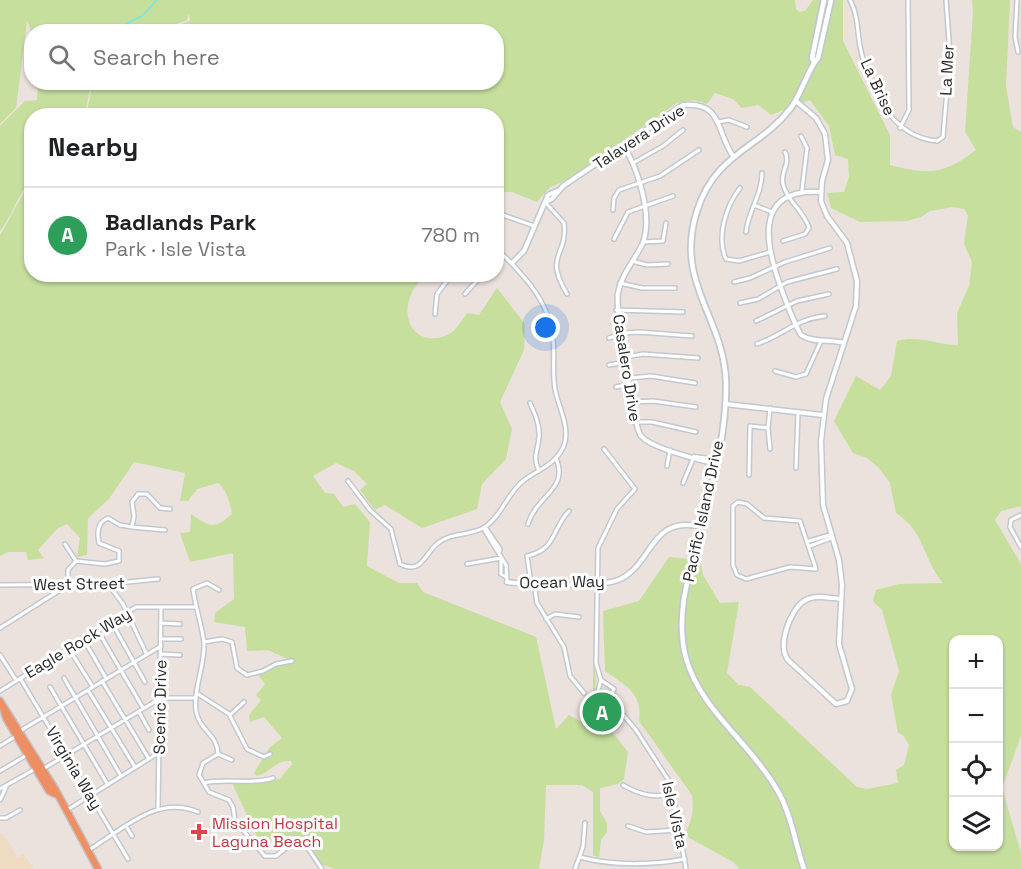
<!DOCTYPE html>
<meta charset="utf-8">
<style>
body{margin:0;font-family:"Space Grotesk",sans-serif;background:#f6f6f6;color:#202124}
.controls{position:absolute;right:18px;bottom:18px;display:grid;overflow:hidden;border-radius:12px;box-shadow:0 2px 4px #0004}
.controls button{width:54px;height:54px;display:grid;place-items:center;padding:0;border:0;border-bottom:2px solid #e0e0e0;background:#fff;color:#202124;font:30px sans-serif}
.you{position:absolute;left:546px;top:328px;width:21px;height:21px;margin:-15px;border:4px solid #fff;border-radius:50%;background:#1a73e8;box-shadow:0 0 0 9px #1a73e833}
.badge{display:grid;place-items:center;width:39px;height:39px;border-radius:50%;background:#4796ee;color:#fff;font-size:20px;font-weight:700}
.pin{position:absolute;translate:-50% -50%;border:3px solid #fff;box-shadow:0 2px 6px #0006}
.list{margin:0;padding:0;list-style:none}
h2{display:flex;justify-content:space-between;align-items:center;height:78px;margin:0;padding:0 24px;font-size:26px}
h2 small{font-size:20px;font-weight:400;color:#757577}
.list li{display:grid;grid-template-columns:39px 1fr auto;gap:18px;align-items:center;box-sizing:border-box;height:96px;padding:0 24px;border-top:2px solid #e0e0e0}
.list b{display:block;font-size:22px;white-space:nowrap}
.list p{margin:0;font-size:20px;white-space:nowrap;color:#757577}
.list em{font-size:20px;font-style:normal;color:#757577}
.icon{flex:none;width:33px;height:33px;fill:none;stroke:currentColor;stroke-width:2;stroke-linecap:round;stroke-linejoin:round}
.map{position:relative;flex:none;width:1021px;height:869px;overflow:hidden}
.search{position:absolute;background:#fff;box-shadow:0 2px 4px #0004;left:24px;top:24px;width:480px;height:66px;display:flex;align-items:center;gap:15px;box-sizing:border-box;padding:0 21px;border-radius:24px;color:#757577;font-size:22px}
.panel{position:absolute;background:#fff;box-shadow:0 2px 4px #0004;left:24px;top:108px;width:480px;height:174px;border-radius:24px}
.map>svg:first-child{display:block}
</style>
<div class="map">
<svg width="1021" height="869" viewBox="0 0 1021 869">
<rect width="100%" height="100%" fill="#ebe1dd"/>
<!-- green -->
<path fill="#c6df9d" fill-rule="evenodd" d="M0 0H795L796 9 799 12 805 11 813 0H843V41L890 135V165C929 175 943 175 976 150L965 132 973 12 972 0H1010L1006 86 1013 127 1021 132V506L1001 511 995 520 1021 564V736L1002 788 1021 853V869H740L733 862 684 835C692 821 694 811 692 795L639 721C643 693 625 685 605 671L603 611 639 601 669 557 700 560 703 575 720 603 739 602 727 673 739 685 750 687 857 787 867 789 898 783 896 770 904 765 909 745 903 735 898 733 891 695 899 671 882 610 873 601 876 590 900 584 943 583C922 558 925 531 896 513L890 483 879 468 867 458 853 453 834 421 856 376 880 390 891 376 897 341C920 335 936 345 958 345L957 313 969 286 972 262 964 244 968 215 964 209 952 207 930 211 921 217 907 221 860 222 831 208 827 193 844 192 849 177 848 159 835 155 829 126 810 100 771 115 758 105 742 108 733 99 715 93 707 104 694 100 677 103 565 181 550 187 537 202 512 192H497L496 116 86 115 93 83 496 82V32L163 31 190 21 189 14 187 20 158 31 32 32 27 21 16 108 0 124ZM954 640H998V846H954Z
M38 83H91L85 115 32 116 31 182C17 194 13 215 0 231V126L25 101 37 100Z
M31 185 32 274 426 275C420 281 412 289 410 297 400 325 421 348 449 334 456 331 462 320 467 313L479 315 497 288 525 324 524 350 500 402 512 429 506 459 482 484 477 509 422 528 385 505 375 510 360 490 367 484 354 471 336 463 313 476 325 493 334 494 343 507 355 504 370 522 367 566 399 583H417L423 592 536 637 556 729 569 715 582 722 593 709V656L596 680 594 697 600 704 608 706 619 718 609 728 628 752 624 779 618 784 600 788V811L607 823V832L601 840 599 858 593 855V792L582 785H546L544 840 539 869H334L322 864 305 838C279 831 281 842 259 841L232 783 280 779 292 764 291 761C275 760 270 773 257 776L254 773 270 747 282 738 264 717 250 722 249 715 261 700 256 695 265 684 256 672 271 664 288 663 290 660 268 650 247 651 245 627 214 622 215 613 234 599 233 553 190 562 180 533 190 532 191 514C210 528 215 529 232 514 230 503 227 490 218 483L197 489 188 501H180L185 473 134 462 109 499 88 518 87 555 77 557 80 538 67 524 58 528 38 550 44 558 28 560 26 552H8L0 556V235C11 219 18 197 31 185Z"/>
<!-- sand -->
<path fill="#eedbc2" d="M0 834H3L18 858 23 854 34 869H0Z"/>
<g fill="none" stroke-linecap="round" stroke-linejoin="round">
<!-- stream -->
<path stroke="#77e7e5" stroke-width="1.5" d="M109 32 142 16 157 0"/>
<!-- minor casing -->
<g stroke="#c2c8d0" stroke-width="6">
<path id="minor" d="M850 0C858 14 857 30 860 46 868 87 891 137 937 141L943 137 950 55 946 0
M1017 0 1015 37 1018 52
M718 122 729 120 747 127
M900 128 909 110 908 0
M801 136 807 148 802 190
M633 163 663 146 683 130
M740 188C726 206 716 237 726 259L739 261 770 252
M545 202 564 223C568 258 543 253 567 294
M754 205 772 212
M613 210 614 198 619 190 660 176 699 150
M503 215 534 226
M746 232C748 211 762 195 762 173
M614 239 628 212 673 196
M783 241 805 234 809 228C805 212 786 200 783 184 780 171 791 164 785 152
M643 242 663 241 666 223
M632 261 647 265 668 264
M734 282 750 278 785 262 830 248
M620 283 642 288H675
M465 294 483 274
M740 303 758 299 787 282 837 269
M616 310 683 312
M435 314 437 294 452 274
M756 321 797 301 829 294
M609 338 625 333 639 332 692 336
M757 344C783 335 796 319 825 316
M626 357 643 354 698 358
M609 365 625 362
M775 371 796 377 806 374 821 341
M630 378 651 376 695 383
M616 387 629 384
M632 402 653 401 696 407
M530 403C535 414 540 425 539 437 538 451 532 457 539 471
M634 422H652L696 432
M770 449 768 428 770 408
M667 466 670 450
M796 468 798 412
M749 475 750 426 768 428
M348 481 370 510 391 529 400 564C422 575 424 554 438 543 451 532 471 536 485 527 502 515 507 494 523 481 538 469 559 464 565 442 569 424 558 406 555 389 552 372 555 355 553 339 550 301 522 273 496 248
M683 483 693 459
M738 502 747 504 764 518 800 521 816 569 790 567 746 579 737 575 733 565V506Z
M1021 515 1011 520 1010 527 1021 547
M528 524C538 493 569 490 556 458
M132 527 165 530
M485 527V531L506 565 507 581
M485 527 500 549 499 553
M809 541 830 535
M65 544 76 561
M810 546 831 538
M501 560V574L506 577
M76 561 105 564 119 561V551L99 543C97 534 97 522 108 518L120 525 132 527 134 516 132 502 138 494H147L160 508 170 509
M467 564 501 558
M531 583 527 556C557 549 551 530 569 511
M108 584 123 604 146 653
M534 584 537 603 564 647 570 676 584 693
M0 585 108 584 158 579
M219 590 207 583 193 589C195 606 202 625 204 643 205 666 193 689 196 711 200 732 217 733 218 754L203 763 199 775 209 792 229 800 233 807 235 821 265 856H276L292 843 305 844 322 869
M546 619 555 614 579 617
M112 623 145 682
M161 623 180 624
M0 628 68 585V570L76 561
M98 631 143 708
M162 639H181
M84 640 106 678
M204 642 222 639 232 642 237 668 247 675 263 671 276 664 292 661
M69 649 93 687
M161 654 180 655
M0 655 16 680
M20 678 128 859
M64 678 121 776
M601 680 614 689 610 698H600L598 691 601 680 596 663 598 548 617 509 635 489 604 449
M102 681 149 759
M50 687 108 785
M88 690 135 767
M0 691 136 607H196
M198 694 229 714 247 749 264 757 270 754
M615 705 636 730 671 784 686 869
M139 712 149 730
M230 715 244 702
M20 731 161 646
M0 746 16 736
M218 754 232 760
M43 769 161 698H195
M0 771 27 755
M204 783C227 778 253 785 273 778
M623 785C640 795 654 798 673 794
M0 789 35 769
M0 800 6 787
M158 807 161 607
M67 810 160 752
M0 818H6L20 810
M126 826 132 836
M628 826 646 832 678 830
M89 850C122 830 157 794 198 812
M580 857C611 866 653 865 685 859
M575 869 583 847 585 823"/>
</g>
<!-- tertiary casing -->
<g stroke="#c2c8d0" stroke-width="7">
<path id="tertiary" d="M796 101 816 118 825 134 828 160 822 181 821 201 827 216 847 243 857 281 856 306 826 399 821 441 823 505 839 560 842 585 839 644 852 689 847 701 836 704 788 660C777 646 790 610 804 601 815 594 829 598 841 599
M623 145C638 168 654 218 642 245 634 261 621 275 618 293 615 306 634 428 641 436 652 449 700 460 717 464
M821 192C749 187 767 252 784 296 789 309 794 323 801 335 813 343 830 339 844 343
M545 202 552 199 563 186 683 105C723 101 716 132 733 156
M512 263 524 251 548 195 557 191
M725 404 823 415
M694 457 717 460
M507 582C527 585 601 587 618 580 654 565 649 514 702 527"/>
</g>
<!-- secondary casing -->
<g stroke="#c2c8d0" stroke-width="8">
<path id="secondary" d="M814 62 812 58 824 0
M804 869C795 843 791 812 776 788 750 743 700 709 686 658 674 613 691 568 702 525 714 479 727 429 726 382 724 317 674 283 697 211 715 153 759 149 790 109 800 97 810 65 818 58L831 0"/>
</g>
<!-- trunk casing -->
<g stroke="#c3c3c3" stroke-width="9">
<path id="trunk" d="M0 701 55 789 98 869
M3 708 6 718 49 791 55 794"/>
</g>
<!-- minor -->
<use href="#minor" stroke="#fff" stroke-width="3"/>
<!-- tertiary -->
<use href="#tertiary" stroke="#fff" stroke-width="4"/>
<!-- secondary -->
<use href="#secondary" stroke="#fff" stroke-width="4.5"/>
<!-- trunk -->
<use href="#trunk" stroke="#ee8e63" stroke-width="6"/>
</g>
<!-- markers -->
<path fill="#e0444e" stroke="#fff" stroke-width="2" d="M196 823h6v6h6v6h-6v6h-6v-6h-6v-6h6z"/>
<g text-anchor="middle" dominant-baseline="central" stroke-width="6" stroke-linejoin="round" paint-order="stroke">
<!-- street labels -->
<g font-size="16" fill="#2a2a2a" stroke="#fff">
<text transform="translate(947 70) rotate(-87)">La Mer</text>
<text transform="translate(878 87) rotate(65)">La Brise</text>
<text transform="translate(639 137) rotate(-33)">Talavera Drive</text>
<text transform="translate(627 368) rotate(81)">Casalero Drive</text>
<text transform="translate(703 511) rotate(-78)">Pacific Island Drive</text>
<text transform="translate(562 582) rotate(-1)">Ocean Way</text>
<text transform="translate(79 584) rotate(-1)">West Street</text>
<text transform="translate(78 643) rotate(-31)">Eagle Rock Way</text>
<text transform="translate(160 707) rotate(-89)">Scenic Drive</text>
<text transform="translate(74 768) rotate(59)">Virginia Way</text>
<text transform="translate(675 815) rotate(77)">Isle Vista</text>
</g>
<!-- health labels -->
<g font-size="16" fill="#be3a42" stroke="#fff" text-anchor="start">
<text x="212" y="823">Mission Hospital<tspan x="212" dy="18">Laguna Beach</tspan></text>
</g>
</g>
</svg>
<div class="controls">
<button>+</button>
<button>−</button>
<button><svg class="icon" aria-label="locate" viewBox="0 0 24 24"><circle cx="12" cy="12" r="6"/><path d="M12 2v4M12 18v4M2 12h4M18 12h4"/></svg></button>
<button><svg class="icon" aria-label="layers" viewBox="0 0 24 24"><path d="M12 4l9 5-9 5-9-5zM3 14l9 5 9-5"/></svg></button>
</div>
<div class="you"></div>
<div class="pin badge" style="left:602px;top:712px;background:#2e9e5b">A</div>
<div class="search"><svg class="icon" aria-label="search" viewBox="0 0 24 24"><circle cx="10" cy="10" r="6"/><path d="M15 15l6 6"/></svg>Search here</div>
<section class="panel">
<h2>Nearby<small></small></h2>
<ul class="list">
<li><span class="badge" style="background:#2e9e5b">A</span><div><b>Badlands Park</b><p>Park · Isle Vista</p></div><em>780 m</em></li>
</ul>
</section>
</div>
